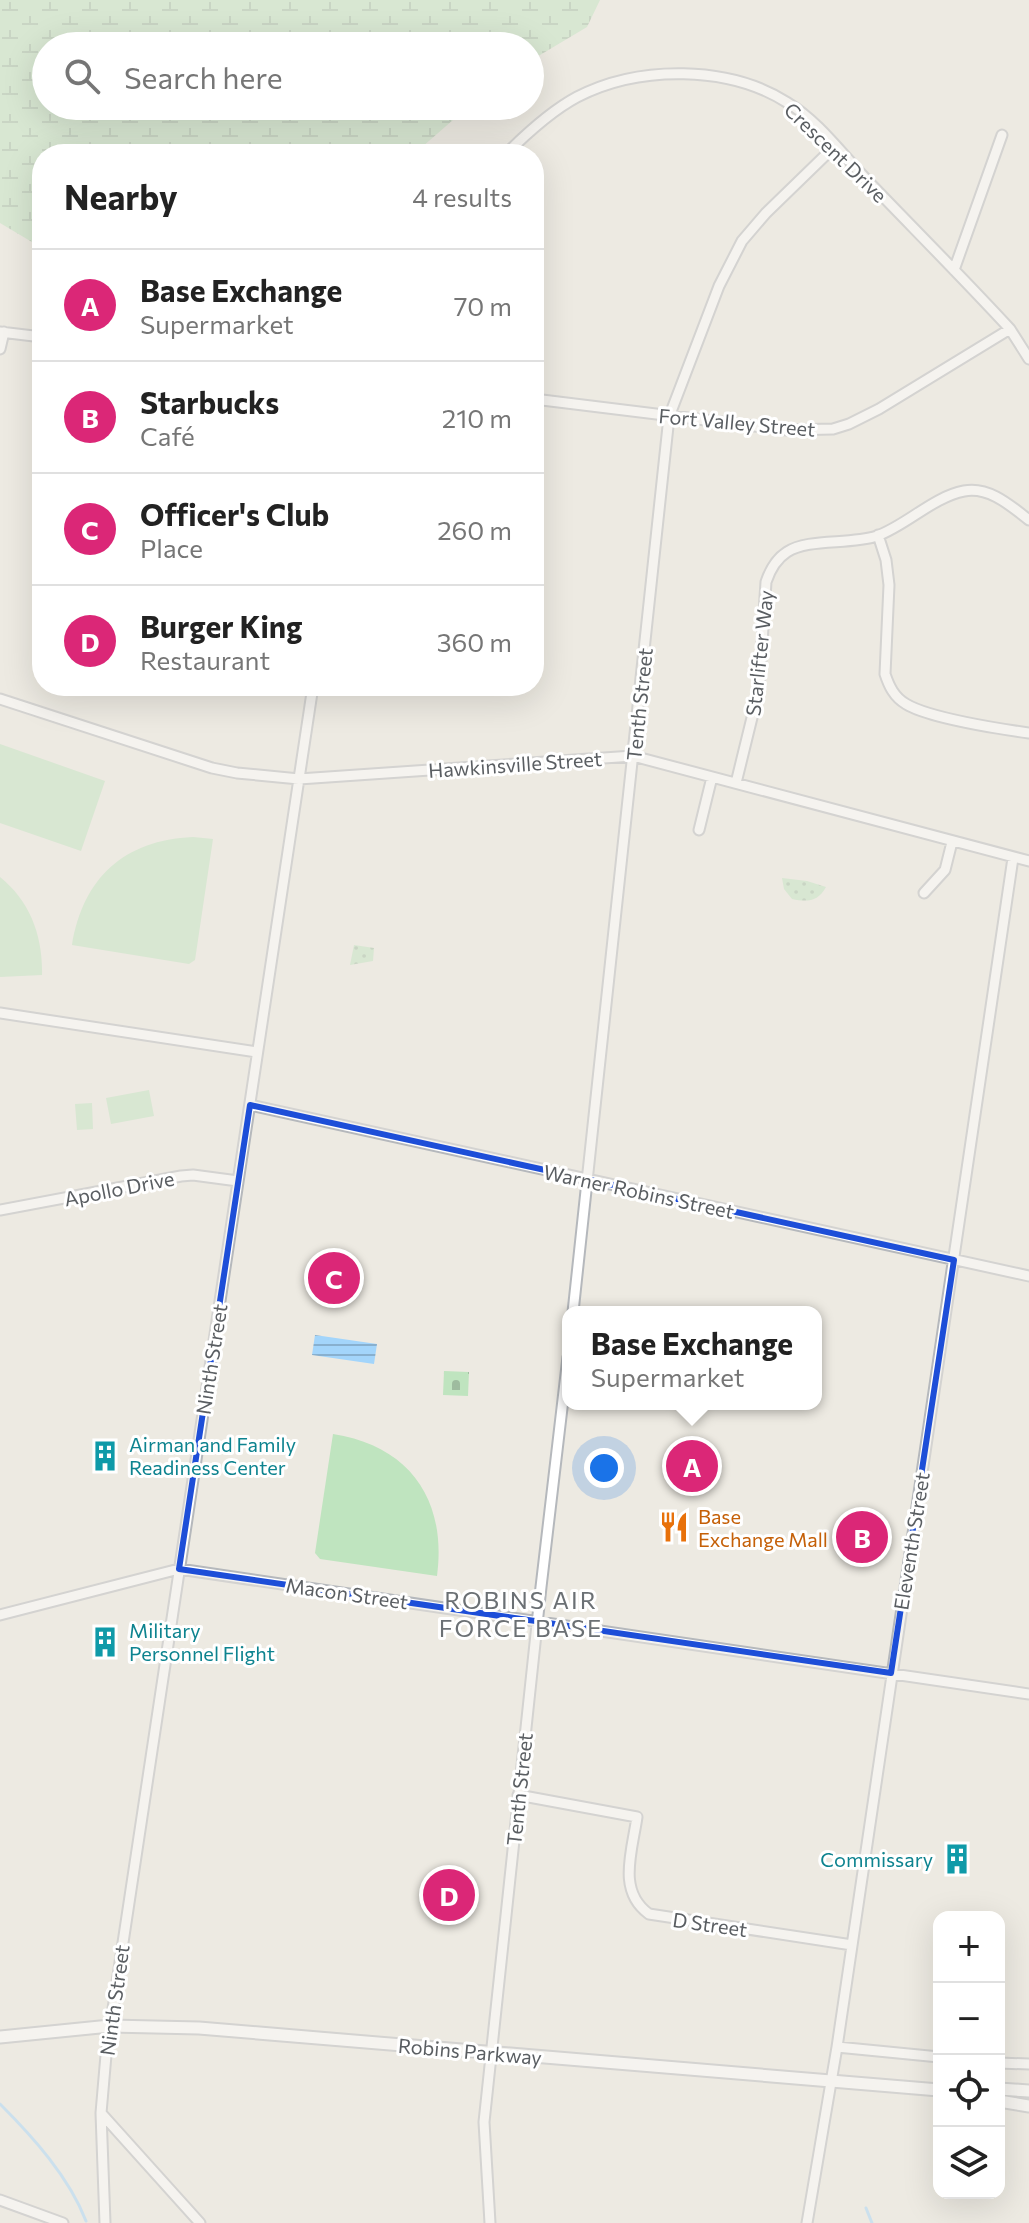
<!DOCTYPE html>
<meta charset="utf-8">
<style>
body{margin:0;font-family:Commissioner,sans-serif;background:#f2f2f2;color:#222}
.controls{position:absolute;right:24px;bottom:24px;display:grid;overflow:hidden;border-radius:16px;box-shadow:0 8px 32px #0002}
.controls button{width:72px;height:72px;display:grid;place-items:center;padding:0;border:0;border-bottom:2px solid #e0e0e0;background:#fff;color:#222;font:40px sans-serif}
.you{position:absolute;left:604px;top:1468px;width:28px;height:28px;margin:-20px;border:6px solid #fff;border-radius:50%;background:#1a73e8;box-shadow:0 0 0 12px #1a73e833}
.badge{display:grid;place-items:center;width:52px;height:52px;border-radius:50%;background:#db2777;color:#fff;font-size:26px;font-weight:700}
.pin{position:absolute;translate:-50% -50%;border:4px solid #fff;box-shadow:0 2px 8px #0006}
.popup{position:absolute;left:562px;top:1306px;width:260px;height:104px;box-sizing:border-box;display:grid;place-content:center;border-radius:16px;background:#fff;filter:drop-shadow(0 2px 6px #0005);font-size:26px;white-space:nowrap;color:#767676}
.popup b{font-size:30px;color:#222}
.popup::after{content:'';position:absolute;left:50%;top:100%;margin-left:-16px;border:16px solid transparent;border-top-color:#fff}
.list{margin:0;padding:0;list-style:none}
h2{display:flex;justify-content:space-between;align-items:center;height:104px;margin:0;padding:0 32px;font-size:34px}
h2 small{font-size:26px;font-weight:400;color:#767676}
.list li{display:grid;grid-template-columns:52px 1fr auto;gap:24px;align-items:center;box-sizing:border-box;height:112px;padding:0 32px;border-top:2px solid #e0e0e0}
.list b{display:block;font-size:30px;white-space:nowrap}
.list p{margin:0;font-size:26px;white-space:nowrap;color:#767676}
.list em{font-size:26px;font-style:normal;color:#767676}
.icon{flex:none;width:44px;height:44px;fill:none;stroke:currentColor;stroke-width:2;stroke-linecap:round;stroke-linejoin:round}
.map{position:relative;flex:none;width:1029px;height:2223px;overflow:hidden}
.search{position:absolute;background:#fff;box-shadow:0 8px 32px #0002;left:32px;top:32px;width:512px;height:88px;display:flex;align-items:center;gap:20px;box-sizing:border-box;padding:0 28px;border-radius:44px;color:#767676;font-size:30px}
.panel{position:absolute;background:#fff;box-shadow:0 8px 32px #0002;left:32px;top:144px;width:512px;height:552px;border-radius:32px}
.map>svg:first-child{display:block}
</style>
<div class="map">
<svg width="1029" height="2223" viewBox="0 0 1029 2223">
<defs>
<pattern id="grass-dots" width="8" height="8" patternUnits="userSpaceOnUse" patternTransform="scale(2)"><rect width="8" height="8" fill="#bfe4bf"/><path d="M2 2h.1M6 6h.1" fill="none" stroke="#9ebc9f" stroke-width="1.8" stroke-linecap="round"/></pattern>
<pattern id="wetland-marsh" width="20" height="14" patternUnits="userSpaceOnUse" patternTransform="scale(2)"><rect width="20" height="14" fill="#bfe4bf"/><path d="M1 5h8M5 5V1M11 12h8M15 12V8" fill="none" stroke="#9ebc9f"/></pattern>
<pattern id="cemetery-stones" width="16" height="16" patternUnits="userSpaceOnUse" patternTransform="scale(2)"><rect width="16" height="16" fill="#bfe4bf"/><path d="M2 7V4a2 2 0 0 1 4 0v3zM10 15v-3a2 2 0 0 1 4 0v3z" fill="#9ebc9f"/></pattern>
<pattern id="water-rules" width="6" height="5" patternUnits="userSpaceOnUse" patternTransform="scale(2)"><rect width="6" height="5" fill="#a3d5fb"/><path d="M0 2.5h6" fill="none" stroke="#88b0cf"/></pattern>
</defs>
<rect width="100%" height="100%" fill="#edeae2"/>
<!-- grass -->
<path fill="url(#grass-dots)" d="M782 878 807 881 826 887C818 902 807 902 792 899L784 889Z
M354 945 374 948 373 961 350 965Z"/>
<!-- wetland -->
<path fill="url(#wetland-marsh)" d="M0 0H600L587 27 530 61V46H46V106H469L414 154H42V248L0 223Z"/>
<!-- cemetery -->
<path fill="url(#cemetery-stones)" d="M444 1371 469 1372 468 1396 443 1395Z"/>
<!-- pitch -->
<path fill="#bfe4bf" d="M0 744 105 781 81 851 0 823Z
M193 837 213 839 195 960 189 964 72 945C83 878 124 840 193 837Z
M0 877C30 901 43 936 42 975L0 977Z
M149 1090 154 1116 111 1124 106 1098Z
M92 1103 93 1129 77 1130 75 1104Z
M333 1434C410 1446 447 1500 437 1576L320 1559 315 1553Z"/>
<!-- water -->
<path fill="url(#water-rules)" d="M315 1335 377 1344 374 1364 312 1355Z"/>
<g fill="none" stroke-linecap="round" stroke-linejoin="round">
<!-- stream -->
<path stroke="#a3d5fb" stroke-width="3" d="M0 2104C33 2137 69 2177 86 2221
M866 2208 872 2223"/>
<!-- minor casing -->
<g stroke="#b5b8bc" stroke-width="13">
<path id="minor" d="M506 154C527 133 551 111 577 97 639 65 729 65 788 103 818 121 842 154 866 179 914 229 963 278 1010 329L1029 359
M954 270 1002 135
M0 332 42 337
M0 349 4 332
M534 399 787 430 833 429 849 424 879 409 1010 329
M878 535 886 560 889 585 885 674C889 686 894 697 906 704 929 718 1000 729 1029 733
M0 699 212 768 237 773 299 779 633 756 1029 861
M736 783 759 689 766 582C770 570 776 559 787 552 808 538 849 545 877 536 907 525 933 497 964 491 989 486 1011 506 1029 520
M699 830 712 777
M924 893 945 870 952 842
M0 1013 257 1052
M250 1105 1029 1276
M0 1210 181 1176 193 1175 238 1181
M573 1312 669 417 719 286 742 241 766 213 835 146
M0 1615 179 1569 1029 1694
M518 1795 637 1817C632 1852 617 1891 649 1914L852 1945
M837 2047 939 2057
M999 2063 1029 2064
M101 2113 200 2223
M0 2200 63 2223
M105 2223 101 2113 106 2055 313 686
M490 2223 484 2122 541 1587 568 1357
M807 2223 837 2047 1013 858"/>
</g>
<!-- tertiary casing -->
<g stroke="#b5b8bc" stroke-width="15">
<path id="tertiary" d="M0 2037 110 2026 199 2028 939 2090
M999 2089 1029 2091
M999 2101 1029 2106"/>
</g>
<!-- minor -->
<use href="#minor" stroke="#fff" stroke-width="9"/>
<!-- tertiary -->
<use href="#tertiary" stroke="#fff" stroke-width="11"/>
</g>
<!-- marked area -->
<path d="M0 0H1029V2223H0ZM250 1105 954 1260 891 1673 179 1569Z" fill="#edeae2" fill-opacity=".55" fill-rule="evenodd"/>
<path fill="none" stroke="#1d4ed8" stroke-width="6" stroke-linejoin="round" d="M250 1105 954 1260 891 1673 179 1569Z"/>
<!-- icons -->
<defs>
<g id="building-bare" transform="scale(2.4)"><path d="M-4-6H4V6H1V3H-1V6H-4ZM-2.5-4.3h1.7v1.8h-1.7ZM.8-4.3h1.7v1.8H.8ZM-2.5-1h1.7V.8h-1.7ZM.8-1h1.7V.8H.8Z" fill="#0f9aa8" stroke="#fff" stroke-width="2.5" paint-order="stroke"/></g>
<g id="restaurant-bare" transform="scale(2.4)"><path d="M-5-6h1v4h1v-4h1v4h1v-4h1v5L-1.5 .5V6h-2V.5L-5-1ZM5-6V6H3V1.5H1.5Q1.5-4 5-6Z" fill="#e8710a" stroke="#fff" stroke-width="2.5" paint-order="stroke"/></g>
</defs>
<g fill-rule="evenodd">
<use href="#building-bare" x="105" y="1456"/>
<use href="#restaurant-bare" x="674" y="1527"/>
<use href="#building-bare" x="105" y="1642"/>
<use href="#building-bare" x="957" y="1859"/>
</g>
<g text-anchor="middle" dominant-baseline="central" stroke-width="6" stroke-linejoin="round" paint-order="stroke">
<!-- street labels -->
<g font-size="20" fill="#5a5e62" stroke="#fff">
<text transform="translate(836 152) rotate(44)">Crescent Drive</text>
<text transform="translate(737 422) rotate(5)">Fort Valley Street</text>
<text transform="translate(759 653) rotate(-84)">Starlifter Way</text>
<text transform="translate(639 704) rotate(-84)">Tenth Street</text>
<text transform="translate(515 764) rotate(-4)">Hawkinsville Street</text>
<text transform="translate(119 1188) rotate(-11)">Apollo Drive</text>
<text transform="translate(639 1191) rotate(12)">Warner Robins Street</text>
<text transform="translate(211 1359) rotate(-81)">Ninth Street</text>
<text transform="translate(911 1541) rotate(-81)">Eleventh Street</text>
<text transform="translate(347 1593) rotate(8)">Macon Street</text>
<text transform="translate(519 1789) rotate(-84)">Tenth Street</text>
<text transform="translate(710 1924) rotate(8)">D Street</text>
<text transform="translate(114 2000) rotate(-82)">Ninth Street</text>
<text transform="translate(470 2051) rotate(5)">Robins Parkway</text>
</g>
<!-- culture labels -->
<g font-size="20" fill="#0d838f" stroke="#fff" text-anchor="start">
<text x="129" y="1444">Airman and Family<tspan x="129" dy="23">Readiness Center</tspan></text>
<text x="129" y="1630">Military<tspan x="129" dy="23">Personnel Flight</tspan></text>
<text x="933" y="1859" text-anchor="end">Commissary</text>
</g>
<!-- food labels -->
<g font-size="20" fill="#c56008" stroke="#fff" text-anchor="start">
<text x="698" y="1516">Base<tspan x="698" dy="23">Exchange Mall</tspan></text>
</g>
<!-- quarter labels -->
<g font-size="24" letter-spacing="2" fill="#6b7074" stroke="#fff">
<text x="521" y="1599">ROBINS AIR<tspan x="521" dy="28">FORCE BASE</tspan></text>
</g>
</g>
</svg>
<div class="controls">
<button>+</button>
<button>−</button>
<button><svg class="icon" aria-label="locate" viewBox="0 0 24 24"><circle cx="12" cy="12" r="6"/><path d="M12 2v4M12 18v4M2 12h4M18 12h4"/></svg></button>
<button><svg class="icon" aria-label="layers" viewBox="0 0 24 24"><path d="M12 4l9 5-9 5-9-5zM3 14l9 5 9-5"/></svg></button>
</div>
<div class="you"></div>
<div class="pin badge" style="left:692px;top:1466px">A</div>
<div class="popup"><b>Base Exchange</b>Supermarket</div>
<div class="pin badge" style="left:862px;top:1537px">B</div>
<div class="pin badge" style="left:334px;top:1278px">C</div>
<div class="pin badge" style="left:449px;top:1895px">D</div>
<div class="search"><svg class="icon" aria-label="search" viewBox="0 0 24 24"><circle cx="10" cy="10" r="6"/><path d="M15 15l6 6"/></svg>Search here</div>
<section class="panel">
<h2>Nearby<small>4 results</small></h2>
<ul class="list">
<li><span class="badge">A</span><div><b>Base Exchange</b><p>Supermarket</p></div><em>70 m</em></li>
<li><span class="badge">B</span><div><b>Starbucks</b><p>Café</p></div><em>210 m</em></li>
<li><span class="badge">C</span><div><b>Officer's Club</b><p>Place</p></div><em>260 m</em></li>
<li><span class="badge">D</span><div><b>Burger King</b><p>Restaurant</p></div><em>360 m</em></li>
</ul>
</section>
</div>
